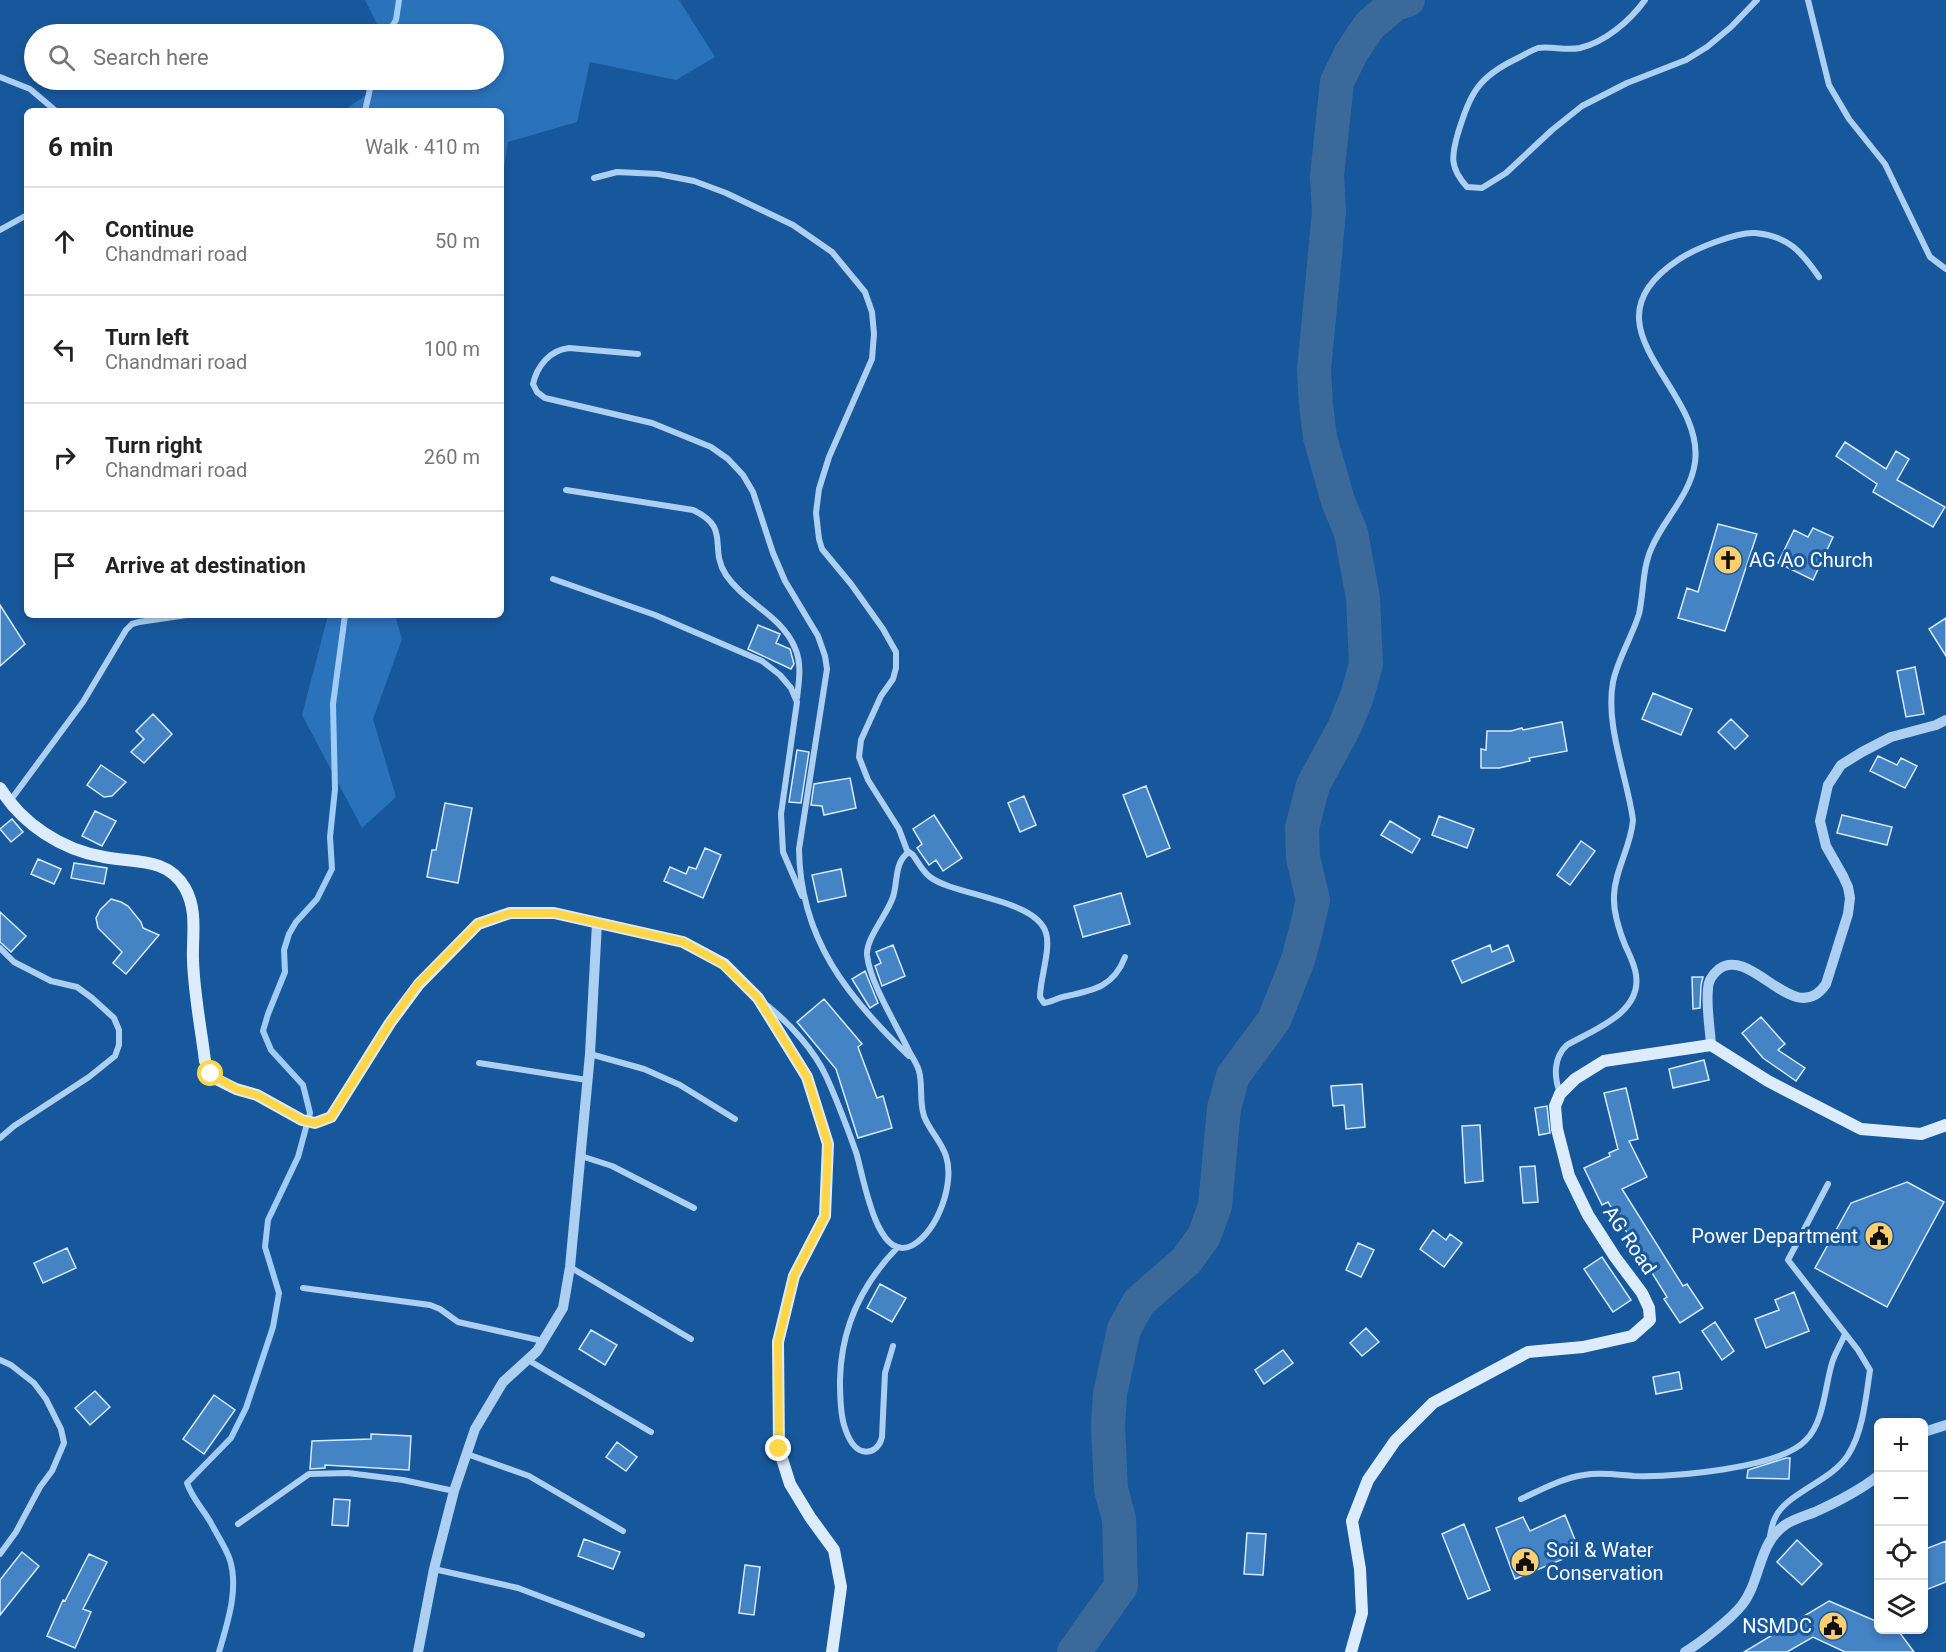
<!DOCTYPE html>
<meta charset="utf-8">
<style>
body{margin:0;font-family:Roboto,sans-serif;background:#f2f2f2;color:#222}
.controls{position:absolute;right:18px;bottom:18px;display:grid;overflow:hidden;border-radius:9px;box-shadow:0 3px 9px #0003}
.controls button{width:54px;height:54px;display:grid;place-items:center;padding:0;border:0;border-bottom:2px solid #e0e0e0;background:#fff;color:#222;font:30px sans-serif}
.stop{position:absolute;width:18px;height:18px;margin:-14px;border:4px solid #ffd54a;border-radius:50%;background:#fff}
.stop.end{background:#ffd54a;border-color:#fff;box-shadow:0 2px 6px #0008}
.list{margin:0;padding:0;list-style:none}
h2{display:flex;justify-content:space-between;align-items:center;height:78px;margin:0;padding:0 24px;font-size:26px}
h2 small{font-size:20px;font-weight:400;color:#767676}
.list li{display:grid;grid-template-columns:39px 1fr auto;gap:18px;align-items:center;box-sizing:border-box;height:108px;padding:0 24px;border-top:2px solid #e0e0e0}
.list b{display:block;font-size:22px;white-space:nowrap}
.list p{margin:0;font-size:20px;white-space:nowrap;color:#767676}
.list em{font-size:20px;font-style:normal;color:#767676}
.icon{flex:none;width:33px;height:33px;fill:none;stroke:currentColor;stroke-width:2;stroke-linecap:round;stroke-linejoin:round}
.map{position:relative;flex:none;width:1946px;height:1652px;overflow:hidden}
.search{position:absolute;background:#fff;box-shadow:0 3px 9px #0003;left:24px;top:24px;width:480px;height:66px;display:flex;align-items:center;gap:15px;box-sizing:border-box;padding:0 21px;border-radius:33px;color:#767676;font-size:22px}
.panel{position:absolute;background:#fff;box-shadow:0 3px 9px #0003;left:24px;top:108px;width:480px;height:510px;border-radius:9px}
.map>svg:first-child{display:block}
</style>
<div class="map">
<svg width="1946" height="1652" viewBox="0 0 1946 1652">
<rect width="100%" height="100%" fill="#17589c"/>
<!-- green -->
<path fill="#2a72b9" d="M365 0H679L715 57 676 80 590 62 577 122 508 142 501 188V111H343L388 80H494V34H382Z
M328 615H395L402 639 373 719 396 797 362 828 302 715Z"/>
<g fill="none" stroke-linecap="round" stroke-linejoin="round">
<!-- stream -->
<path stroke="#a0ccf5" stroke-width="6" d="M387 34 396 20 399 0
M365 111 372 80
M219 1652C227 1624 239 1590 230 1560 226 1548 217 1535 211 1523 203 1509 192 1498 187 1483L231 1438 246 1408 273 1327 279 1293 265 1247 268 1220 298 1157 310 1113 303 1085 271 1050 263 1031 268 1014 285 972 284 950 289 934 296 922 317 899 332 869 330 837 335 789 333 704 345 615"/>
<!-- river -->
<path stroke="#3b6a9a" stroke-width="34" d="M1074 1652 1121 1586 1119 1519 1111 1489 1108 1426 1110 1394 1124 1329 1139 1302 1186 1261 1204 1236 1215 1206 1224 1108 1233 1076 1274 1020 1298 960 1306 930 1313 900 1303 858 1302 828 1313 785 1344 728 1357 696 1366 664 1363 598 1351 533 1338 501 1320 437 1316 405 1314 370 1329 212 1327 176 1337 82 1351 53 1370 25 1395 4 1408 0"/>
</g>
<!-- building -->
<path fill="#4483c4" stroke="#d5e9fc" stroke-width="1.5" d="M1845 442 1886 469 1896 451 1909 459 1897 480 1945 507 1933 527 1873 492 1877 484 1836 456Z
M1718 524 1757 534 1725 631 1678 618 1687 588 1698 592Z
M1813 528 1833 537 1813 580 1778 563 1794 530 1808 537Z
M0 605 25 644 0 666Z
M1946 618V656L1929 629Z
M758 625 780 634 776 643 790 649 794 664 791 669 748 649Z
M1915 667 1924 714 1906 717 1897 671Z
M1653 693 1692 709 1681 735 1642 719Z
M153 714 172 734 144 763 131 752 144 739 136 731Z
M1731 719 1748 736 1735 749 1718 732Z
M1562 722 1567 751 1529 758 1530 761 1499 768H1481V749L1486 750 1487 731H1511L1522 728 1523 730Z
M797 750 809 752 801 803 789 802Z
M1878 756 1897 765 1901 758 1917 766 1905 788 1870 771Z
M101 765 126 782 112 796 104 797 87 785Z
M850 778 856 808 824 815 822 806 811 805 814 784Z
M1146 786 1170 848 1147 857 1123 795Z
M1024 796 1036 825 1020 832 1008 803Z
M445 803 472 808 458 883 427 877 432 850H436Z
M95 811 116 821 102 846 82 836Z
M934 815 962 858 943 871 936 860 929 865 917 848 922 844 913 829Z
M1842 815 1892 827 1887 845 1837 833Z
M1439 816 1474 829 1467 848 1432 835Z
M12 819 23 832 11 842 0 829Z
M1390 821 1420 839 1412 853 1381 835Z
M1581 841 1595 851 1570 885 1557 875Z
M705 848 721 855 703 898 664 881 670 867 686 874 689 867 696 869Z
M38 859 61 869 54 884 31 874Z
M74 863 107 868 104 884 71 878Z
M841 869 846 896 818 902 812 875Z
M1121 893 1130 924 1083 937 1074 906Z
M111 899 121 902 128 906 141 922 143 928 159 935 126 974 113 963 122 952 98 928 96 918 100 910Z
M0 912 26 936 11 952 0 942Z
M893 945 905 976 882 986 875 966 881 963 876 952Z
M1490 945 1492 952 1508 945 1514 961 1462 983 1452 961Z
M865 971 878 1003 870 1008 852 979Z
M1692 977H1703L1701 985 1700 1008 1693 1009Z
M824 999 862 1044 858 1047 877 1098 883 1096 892 1128 858 1138 836 1069 797 1022Z
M1761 1017 1785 1044 1778 1050 1805 1068 1796 1081 1763 1058 1742 1033Z
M1704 1060 1709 1080 1673 1088 1669 1069Z
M1362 1084 1365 1127 1346 1129 1344 1105 1333 1106 1331 1086Z
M1626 1088 1638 1139 1629 1141 1647 1177 1622 1189 1683 1286 1687 1284 1703 1308 1680 1323 1664 1299 1667 1297 1608 1202 1602 1205 1584 1168 1610 1156 1609 1153 1618 1149 1604 1093Z
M1547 1106 1550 1133 1539 1135 1535 1108Z
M1480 1125 1483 1181 1465 1183 1462 1126Z
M1535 1166 1538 1202 1523 1203 1520 1167Z
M1907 1182 1944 1202 1887 1307 1815 1268 1851 1203Z
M1433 1230 1446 1240 1450 1234 1462 1243 1444 1267 1420 1249Z
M1358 1243 1374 1250 1361 1277 1346 1270Z
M67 1248 76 1268 43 1283 34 1263Z
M1602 1257 1631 1300 1613 1312 1584 1269Z
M880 1284 906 1298 892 1322 867 1308Z
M1794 1292 1809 1331 1766 1348 1755 1319 1779 1310 1775 1300Z
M1715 1322 1734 1351 1722 1360 1702 1331Z
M1366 1328 1379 1342 1362 1356 1350 1343Z
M591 1330 617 1345 605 1365 579 1349Z
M1283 1350 1293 1363 1264 1384 1255 1370Z
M1679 1372 1682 1389 1656 1394 1653 1377Z
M95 1391 110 1407 90 1425 75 1408Z
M214 1395 235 1410 204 1454 183 1439Z
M371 1434 411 1436 409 1470 325 1465V1468L310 1469 312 1441 371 1439Z
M617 1442 637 1457 626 1471 606 1457Z
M1786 1458H1790L1789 1479 1747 1478 1748 1470Z
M334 1499 350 1500 348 1526 332 1525Z
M1565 1515 1580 1552 1515 1579 1496 1528 1523 1517 1530 1531Z
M1464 1524 1490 1590 1468 1599 1442 1534Z
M1247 1533 1266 1534 1263 1575 1244 1574Z
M584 1539 620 1552 613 1569 578 1556Z
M1797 1540 1822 1564 1802 1585 1777 1562Z
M1946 1541V1582L1923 1591V1550Z
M22 1552 39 1566 0 1615V1580Z
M89 1554 107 1562 83 1609 91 1612 75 1648 47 1636 63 1600 65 1601Z
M745 1565 760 1567 754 1615 739 1613Z
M1829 1601 1878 1622V1629H1897L1914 1652H1845L1813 1637 1787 1652H1744Z"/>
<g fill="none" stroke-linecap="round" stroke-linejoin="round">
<!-- minor -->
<path stroke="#add0f2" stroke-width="6" d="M1645 0C1630 21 1605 42 1580 48 1566 51 1552 46 1538 48 1532 50 1524 55 1518 58 1478 77 1471 92 1458 133 1451 157 1450 168 1467 187L1482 188 1506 173 1552 130 1582 106 1627 83 1686 60 1707 47 1731 27 1757 0
M1808 0 1829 85 1849 119 1885 164 1930 257 1946 269
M0 77 30 89 56 111
M594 178 617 172 658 174 694 181 726 193 793 225 832 252 865 292 872 312 874 334 872 359 829 457 819 489 816 513 819 539 822 549 851 584 883 629 896 652V668L893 679 881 696 861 740 859 757 868 780 899 829 908 853
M0 230 27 215
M638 354 569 348C550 350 537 366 533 384L537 392 545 398 652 423 711 447 728 459 743 475 753 492 773 553 785 581 818 636 825 656 827 669 799 849C800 938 847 997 909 1056
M566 490 693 510C732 528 708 548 726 575 745 603 782 616 795 648 802 664 799 681 797 698
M553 579 655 615 762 661 780 675 791 688 797 702 781 814 783 852 802 896
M10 801 83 702 126 630 132 624 139 622 187 615
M0 948 14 962 51 981 77 987 92 998 114 1018 119 1030V1045L115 1056 89 1077 14 1126 0 1138
M768 1006C790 1024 814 1050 826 1076 837 1100 847 1127 856 1152 863 1173 876 1266 913 1245 938 1231 955 1182 946 1156 941 1141 929 1130 924 1116 919 1101 923 1085 919 1071 917 1064 912 1057 909 1051 896 1024 870 983 867 955 866 938 887 915 893 897 898 882 894 862 909 852L913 855C918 862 923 872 930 877 955 896 1036 899 1046 933 1051 949 1040 979 1040 997L1044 1003C1052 1002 1059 997 1067 996 1095 990 1114 986 1125 957
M590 1054 644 1069 680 1085 735 1119
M479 1063 587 1080
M1560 1093C1554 1077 1553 1058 1567 1045 1593 1030 1642 1013 1636 975 1635 965 1629 954 1625 945 1619 930 1613 912 1614 895 1615 869 1631 847 1633 820 1627 776 1605 726 1613 682 1618 658 1632 637 1639 614 1644 592 1642 568 1652 547 1664 519 1691 494 1695 462 1705 387 1577 327 1678 260 1694 249 1736 232 1755 233 1788 236 1801 251 1819 277
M581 1156 612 1166 694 1208
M570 1267 691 1339
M303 1288 430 1305 440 1309 458 1322 543 1341
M893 1346 885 1373 882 1437C880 1446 873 1454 862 1451 852 1448 847 1435 844 1425 840 1411 840 1395 840 1380 841 1328 861 1285 897 1248
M0 1360 11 1365 34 1383 46 1399 61 1429 64 1443 52 1471 40 1487 16 1532 0 1554
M528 1360 651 1432
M467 1454 529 1476 623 1531
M1521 1499C1541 1490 1562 1478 1584 1475 1601 1472 1618 1475 1634 1476 1673 1477 1779 1469 1806 1440 1824 1422 1825 1386 1832 1363 1835 1353 1841 1344 1845 1334
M238 1524 309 1474 348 1473 403 1480 454 1491
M1770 1536C1771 1531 1772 1524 1775 1518 1786 1493 1832 1481 1848 1455 1863 1432 1866 1397 1870 1370L1858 1350 1788 1260 1828 1184
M434 1569 518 1588 642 1635"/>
<!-- tertiary -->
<path stroke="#add0f2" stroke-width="10" d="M1711 1045C1710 1027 1706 1007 1708 989 1708 980 1713 974 1719 969 1752 945 1795 1030 1826 984L1848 914 1850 898 1848 887 1843 876 1826 846 1820 821 1828 785 1841 765 1862 752 1891 737 1936 725 1946 720
M1924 1432 1946 1425
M418 1652 434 1569 454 1491 475 1429 503 1382 537 1351 563 1308 570 1267 590 1054 597 923
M1685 1652C1700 1643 1731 1619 1742 1605 1761 1581 1758 1543 1785 1525 1793 1519 1805 1516 1815 1512 1837 1502 1859 1491 1878 1476"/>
<!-- secondary -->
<path stroke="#dcecfc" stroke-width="12" d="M0 788C22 824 62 850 104 857 134 863 168 857 185 888 198 911 192 936 193 960 194 994 201 1028 205 1061L211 1074 216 1079 236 1089 257 1095 302 1120 315 1123 331 1117 390 1023 419 984 478 924 510 913H554L683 942 724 964 758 998 807 1077 828 1144 825 1216 794 1276 778 1342 779 1449 790 1484 810 1517 834 1550 841 1587 832 1652
M1351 1652 1362 1613 1360 1569 1352 1521 1368 1480 1395 1441 1433 1403 1528 1352 1583 1347 1632 1336 1650 1320 1649 1308 1642 1293 1615 1257 1588 1215 1569 1176 1557 1129 1555 1106 1560 1094 1575 1079 1604 1061 1711 1045 1768 1081 1861 1129 1921 1134 1946 1125"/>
</g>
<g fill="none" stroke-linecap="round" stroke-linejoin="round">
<!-- route -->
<path stroke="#ffd54a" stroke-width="8" d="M211 1074 236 1089 257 1095 302 1120 315 1123 331 1117 390 1023 418 984 478 924 510 913H554L683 942 723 964 758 998 807 1077 828 1144 825 1216 794 1276 778 1342 779 1449"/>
</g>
<!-- icons -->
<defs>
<g id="church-disc" transform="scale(1.5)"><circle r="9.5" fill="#ffce6f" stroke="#17589c"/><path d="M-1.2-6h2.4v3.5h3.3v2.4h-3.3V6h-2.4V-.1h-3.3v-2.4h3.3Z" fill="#111"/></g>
<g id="civic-disc" transform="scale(1.5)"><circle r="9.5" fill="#ffce6f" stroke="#17589c"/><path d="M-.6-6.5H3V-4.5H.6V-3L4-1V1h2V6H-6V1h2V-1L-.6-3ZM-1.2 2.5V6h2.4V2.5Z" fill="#111"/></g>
</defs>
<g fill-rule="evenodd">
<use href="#church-disc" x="1728" y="560"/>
<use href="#civic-disc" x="1879" y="1236"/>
<use href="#civic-disc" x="1525" y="1562"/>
<use href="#civic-disc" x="1833" y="1626"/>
</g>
<g text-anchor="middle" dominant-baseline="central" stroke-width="6" stroke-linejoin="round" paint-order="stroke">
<!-- poi labels -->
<g font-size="20" fill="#fff" stroke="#17589c" text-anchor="start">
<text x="1749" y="560">AG Ao Church</text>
<text x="1858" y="1236" text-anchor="end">Power Department</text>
<text x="1546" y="1550">Soil &amp; Water<tspan x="1546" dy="23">Conservation</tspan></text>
<text x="1812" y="1626" text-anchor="end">NSMDC</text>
</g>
<!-- street labels -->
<g font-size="20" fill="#fff" stroke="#17589c">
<text transform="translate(1630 1240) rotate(56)">AG Road</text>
</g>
</g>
</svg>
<div class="controls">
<button>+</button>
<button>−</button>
<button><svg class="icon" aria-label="locate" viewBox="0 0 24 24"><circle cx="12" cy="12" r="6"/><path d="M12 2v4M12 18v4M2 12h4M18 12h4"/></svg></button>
<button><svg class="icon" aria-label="layers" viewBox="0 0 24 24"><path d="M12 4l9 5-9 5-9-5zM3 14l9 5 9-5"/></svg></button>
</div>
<div class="stop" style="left:211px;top:1074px"></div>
<div class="stop end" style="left:779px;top:1449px"></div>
<div class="search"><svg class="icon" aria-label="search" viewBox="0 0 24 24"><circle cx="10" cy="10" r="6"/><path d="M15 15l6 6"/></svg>Search here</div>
<section class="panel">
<h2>6 min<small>Walk · 410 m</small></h2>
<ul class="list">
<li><svg class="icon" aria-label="ahead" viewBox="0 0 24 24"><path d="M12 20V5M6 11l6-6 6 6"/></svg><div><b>Continue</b><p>Chandmari road</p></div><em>50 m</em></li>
<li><svg class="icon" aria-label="left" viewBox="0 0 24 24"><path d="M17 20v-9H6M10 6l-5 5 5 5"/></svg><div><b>Turn left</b><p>Chandmari road</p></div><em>100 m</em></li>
<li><svg class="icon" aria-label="right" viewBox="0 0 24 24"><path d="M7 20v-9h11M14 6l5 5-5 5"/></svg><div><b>Turn right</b><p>Chandmari road</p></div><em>260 m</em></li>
<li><svg class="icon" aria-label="arrive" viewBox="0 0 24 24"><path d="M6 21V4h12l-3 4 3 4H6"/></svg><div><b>Arrive at destination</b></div></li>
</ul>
</section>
</div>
